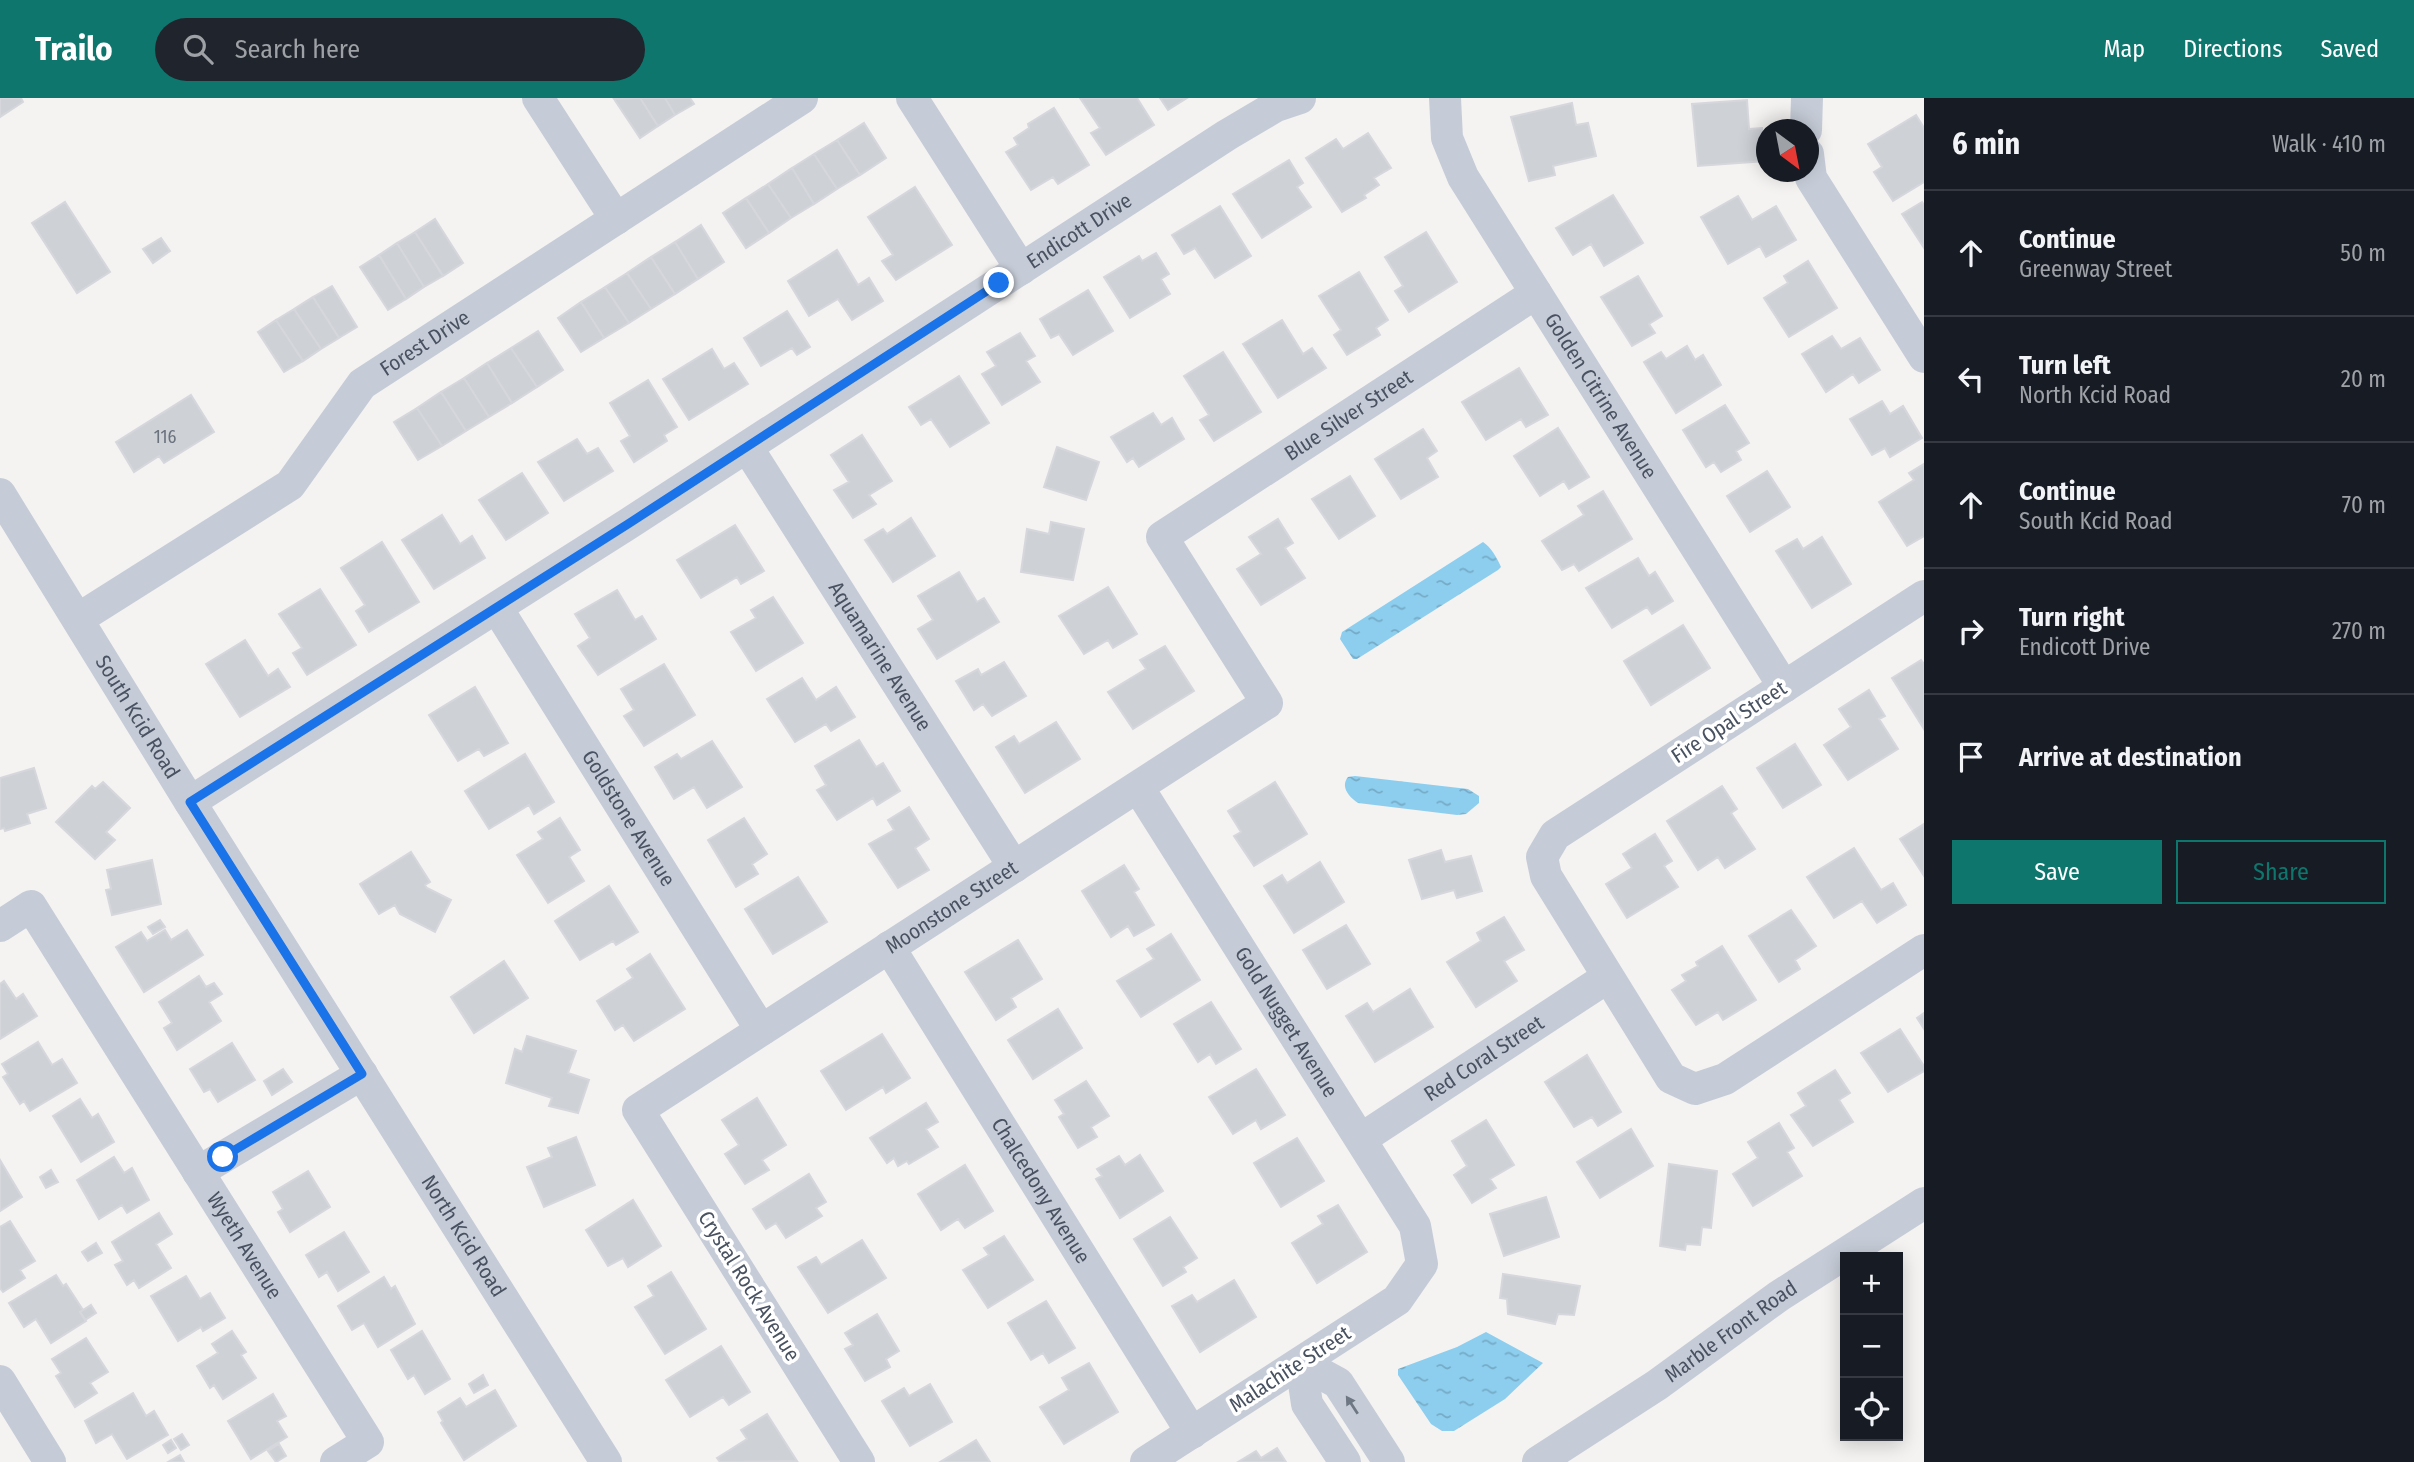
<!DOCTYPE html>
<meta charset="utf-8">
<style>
body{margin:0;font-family:"Fira Sans Condensed",sans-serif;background:#20242c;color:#f1f3f6}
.controls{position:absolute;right:21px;bottom:21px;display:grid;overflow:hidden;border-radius:0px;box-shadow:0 4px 18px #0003}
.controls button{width:63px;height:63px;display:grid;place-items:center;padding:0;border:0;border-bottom:2px solid #363941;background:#171b24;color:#f1f3f6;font:35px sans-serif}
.compass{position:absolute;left:1756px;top:21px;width:63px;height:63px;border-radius:50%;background:#171b24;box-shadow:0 4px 18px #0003;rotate:148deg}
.stop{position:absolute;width:21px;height:21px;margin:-16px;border:5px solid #1a73e8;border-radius:50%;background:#fff}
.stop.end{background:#1a73e8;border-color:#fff;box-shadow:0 2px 7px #0008}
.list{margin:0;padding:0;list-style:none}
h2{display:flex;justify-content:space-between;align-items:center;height:91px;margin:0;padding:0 28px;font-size:30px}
h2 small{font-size:23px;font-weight:400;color:#9ea1a6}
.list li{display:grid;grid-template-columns:46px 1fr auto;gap:21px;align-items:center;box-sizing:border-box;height:126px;padding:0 28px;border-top:2px solid #363941}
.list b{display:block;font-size:26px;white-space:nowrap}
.list p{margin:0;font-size:23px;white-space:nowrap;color:#9ea1a6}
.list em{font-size:23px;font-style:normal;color:#9ea1a6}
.actions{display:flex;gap:14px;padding:21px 28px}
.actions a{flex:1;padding:16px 0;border:2px solid #0f766e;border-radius:0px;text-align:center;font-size:24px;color:#0f766e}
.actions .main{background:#0f766e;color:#fff}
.icon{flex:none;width:38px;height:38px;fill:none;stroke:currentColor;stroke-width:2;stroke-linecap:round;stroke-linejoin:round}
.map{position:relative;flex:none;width:1924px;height:1364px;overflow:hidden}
header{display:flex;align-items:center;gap:42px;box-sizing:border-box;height:98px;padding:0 35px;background:#0f766e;color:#fff}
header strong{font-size:33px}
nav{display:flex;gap:38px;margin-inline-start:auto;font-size:24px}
.search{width:490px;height:63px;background:#20242c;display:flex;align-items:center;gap:18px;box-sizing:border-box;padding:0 24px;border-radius:38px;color:#9ea1a6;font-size:26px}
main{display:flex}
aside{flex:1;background:#171b24}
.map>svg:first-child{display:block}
</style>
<header>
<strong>Trailo</strong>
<div class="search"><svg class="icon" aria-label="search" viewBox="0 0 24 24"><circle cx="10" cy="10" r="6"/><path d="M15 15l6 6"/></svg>Search here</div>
<nav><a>Map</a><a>Directions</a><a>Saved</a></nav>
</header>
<main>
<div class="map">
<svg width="1924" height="1364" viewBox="0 0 1924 1364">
<defs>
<pattern id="water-ripples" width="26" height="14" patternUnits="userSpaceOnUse" patternTransform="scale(1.75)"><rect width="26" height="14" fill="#8dceef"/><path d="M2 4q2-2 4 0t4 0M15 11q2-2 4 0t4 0" fill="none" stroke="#75aac5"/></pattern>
</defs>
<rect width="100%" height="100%" fill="#f4f3f2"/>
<!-- water -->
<path fill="url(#water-ripples)" d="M1483 444C1491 449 1497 460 1501 469L1498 472 1357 561H1353L1340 541 1342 534Z
M1355 678 1468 691 1479 698V705L1466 716 1457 717 1358 705C1349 699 1340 689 1348 679Z
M1486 1234 1543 1265 1505 1301 1454 1333H1442L1431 1326 1398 1277V1271L1457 1249Z"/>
<!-- building -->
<path fill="#ced1d6" stroke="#d6d7dd" stroke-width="2" d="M0 0H21L23 4 0 19Z
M640 0H665L675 17 658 28Z
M640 0 658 28 640 40 614 1Z
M665 0H690L694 6 675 17Z
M1080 0H1137L1154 27 1106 57 1091 35 1100 30Z
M1160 0H1187L1168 12Z
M1747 2 1749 31 1762 30 1766 63 1698 68 1692 6Z
M1572 5 1576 27 1588 25 1596 58 1553 68 1555 77 1529 83 1511 19Z
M1054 10 1089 67 1058 86 1053 79 1031 92 1006 54 1018 47 1014 40 1029 30 1028 26Z
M1916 17 1924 30V84L1893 103 1874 74 1882 69 1868 46Z
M864 25 886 60 860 77 837 42Z
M1368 35 1391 70 1374 80 1379 87 1364 97 1366 100 1342 114 1306 60 1336 41 1343 51Z
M837 42 860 77 837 91 814 56Z
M814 56 837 91 814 106 792 70Z
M1289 62 1303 85 1297 89 1311 109 1262 140 1233 96Z
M792 70 814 106 791 120 768 86Z
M768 86 791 120 769 135 746 100Z
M915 89 952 147 896 182 882 163 893 157 868 119Z
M1613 97 1643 145 1604 168 1591 146 1573 157 1556 130Z
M1738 98 1752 122 1776 108 1796 142 1766 159 1760 148 1728 166 1701 119Z
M746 100 769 135 746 150 723 115Z
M65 104 110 174 77 195 32 125Z
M1922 104 1924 107V150L1902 116Z
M1220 108 1251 158 1215 180 1195 150 1184 156 1172 137Z
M435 121 463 165 443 178 415 134Z
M701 127 724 164 698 181 675 144Z
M415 134 443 178 424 189 397 145Z
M1426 134 1457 184 1409 214 1395 193 1403 188 1385 159Z
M161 140 170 153 153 165 143 151Z
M675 144 698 181 675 196 651 159Z
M397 145 424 189 406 201 379 157Z
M837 152 858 187 869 180 883 203 852 222 838 201 809 218 788 183Z
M1156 155 1169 176 1161 181 1170 196 1130 220 1104 179 1139 158 1142 163Z
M379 157 406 201 388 212 360 169Z
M651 159 675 196 651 211 627 175Z
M1808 163 1837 210 1789 239 1764 200 1788 185 1784 178Z
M1359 174 1388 222 1376 230 1380 237 1347 257 1334 237 1341 232 1319 198Z
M627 175 651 211 629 225 605 189Z
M1638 178 1662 218 1649 226 1655 235 1632 248 1601 199Z
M332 188 357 229 339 240 313 199Z
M605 189 629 225 604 240 581 204Z
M1088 192 1113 233 1073 257 1059 236 1051 240 1040 221Z
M313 199 339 240 321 251 294 211Z
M581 204 604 240 581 254 558 220Z
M294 211 321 251 303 263 276 222Z
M787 213 810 249 797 257 792 250 761 268 744 240Z
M276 222 303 263 284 274 258 234Z
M1282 222 1303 256 1312 250 1326 270 1278 300 1243 246Z
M538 233 563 272 537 289 511 250Z
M1020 235 1035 258 1026 263 1040 284 1002 307 982 276 996 268 987 254Z
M1832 238 1841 251 1860 240 1880 272 1859 285 1853 276 1826 294 1802 256Z
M1687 248 1695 262 1703 257 1721 287 1676 315 1644 264 1661 254 1666 261Z
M511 250 537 289 512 305 487 265Z
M712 251 724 271 734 265 748 286 689 322 663 281Z
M1223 254 1261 314 1214 343 1200 322 1209 317 1184 278Z
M487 265 512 305 489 319 464 280Z
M1519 270 1548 317 1526 329 1521 321 1486 342 1462 304Z
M959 278 989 325 950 349 931 321 921 327 909 309Z
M464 280 489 319 466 333 441 294Z
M648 282 677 329 664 337 667 343 634 364 621 343 630 338 610 305Z
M441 294 466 333 442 348 417 310Z
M191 297 214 334 164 365 159 358 134 374 116 344Z
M1882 303 1890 316 1903 308 1922 340 1890 359 1885 350 1872 357 1850 321Z
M1725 307 1749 345 1736 353 1741 362 1721 374 1714 364 1706 369 1683 332Z
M417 310 442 348 418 362 394 324Z
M1153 315 1161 327 1172 320 1184 341 1139 369 1133 360 1127 364 1111 339Z
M1558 330 1589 379 1569 391 1564 383 1540 398 1514 358Z
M1423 331 1437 353 1427 360 1438 379 1401 401 1375 361Z
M862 337 892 383 869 397 876 406 853 420 834 392 849 384 831 357Z
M577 341 587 356 598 350 613 373 564 403 538 364Z
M1057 349 1099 364 1086 402 1044 389Z
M1924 366V438L1907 448 1879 404 1914 382 1909 375Z
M1767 373 1790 409 1750 434 1727 398Z
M522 375 548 415 506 442 479 402Z
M1350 378 1375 418 1339 441 1312 401Z
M1603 393 1632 441 1579 473 1574 466 1562 472 1542 443 1584 417 1578 408Z
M442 417 460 446 472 438 485 460 434 491 402 442Z
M911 420 935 458 893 484 865 442 883 431 887 436Z
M1278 421 1293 445 1285 450 1305 480 1261 507 1237 471 1261 456 1249 439Z
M1051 424 1084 431 1073 482 1021 474 1027 431 1049 436Z
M735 427 764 473 741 486 737 479 701 500 677 462Z
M1822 439 1851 486 1812 510 1776 453 1797 441 1803 451Z
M382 444 419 504 369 534 356 513 365 507 341 470Z
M1638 460 1649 478 1655 474 1673 503 1652 516 1647 509 1612 530 1586 490Z
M959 474 977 504 984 500 999 524 937 561 918 531 933 522 918 498Z
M1108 489 1137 536 1113 550 1108 542 1084 556 1059 518Z
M320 491 356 547 307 577 293 555 302 550 279 516Z
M617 492 635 522 642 518 656 541 598 577 578 548 590 540 575 516Z
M773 499 803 545 756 573 731 534 756 520 751 512Z
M1683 527 1710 570 1651 607 1624 563Z
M245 542 268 578 278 571 290 589 240 619 206 566Z
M1165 548 1194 593 1133 631 1108 594 1146 571 1140 562Z
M1921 562 1924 566V631L1892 580Z
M1004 564 1026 598 992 618 983 606 974 612 956 583 978 571 981 577Z
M664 566 695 617 644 648 624 618 634 612 621 591Z
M802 580 816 602 836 589 855 619 831 633 826 626 795 644 767 601Z
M475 589 508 645 484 658 479 651 458 663 429 617Z
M1869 592 1885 618 1879 621 1898 651 1848 682 1824 647 1851 629 1839 611Z
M1056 624 1080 661 1025 695 996 649 1014 638 1019 646Z
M859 642 876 669 883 665 900 693 877 707 873 700 837 722 817 692 826 687 815 668Z
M712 643 742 689 707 710 694 689 674 701 655 669 677 656 681 661Z
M1795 646 1821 687 1783 710 1757 670Z
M525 656 554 704 534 716 529 707 489 731 465 693Z
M34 670 46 710 27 716 30 725 5 733 4 730 0 731V680Z
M103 684 130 710 106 734 115 742 95 761 56 724 92 688 95 691Z
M1275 684 1307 736 1254 768 1234 738 1241 734 1228 713Z
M1722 688 1737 711 1731 715 1755 751 1725 770 1718 759 1698 772 1667 723Z
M909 709 929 741 915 750 929 772 898 790 869 746 894 732 888 722Z
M560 720 580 752 569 759 584 783 548 805 517 757 543 741 538 734Z
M744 720 767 756 752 766 758 776 736 789 708 742Z
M1924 726V778L1900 741Z
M1655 736 1672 763 1664 768 1678 789 1627 820 1606 786 1632 770 1623 756Z
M1854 750 1881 792 1893 785 1906 807 1877 825 1862 803 1834 820 1807 779Z
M1441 752 1445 764 1471 758 1482 793 1457 800 1454 792 1422 801 1409 762Z
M411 754 430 784 425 787 427 790 451 802 435 834 400 816 395 807 379 816 360 786Z
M152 762 161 806 112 817 106 792 111 791 107 772Z
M1320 764 1344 804 1294 835 1264 788 1282 777 1287 785Z
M1124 767 1139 791 1134 794 1154 827 1134 838 1128 828 1111 839 1082 793Z
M798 779 827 824 773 856 745 811Z
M609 788 638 834 616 847 613 843 580 862 555 823Z
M1791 812 1816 848 1795 862 1800 871 1779 884 1749 838Z
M1504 819 1524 852 1504 863 1517 883 1476 909 1447 864 1481 843 1477 835Z
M160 822 165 829 153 836 148 829Z
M1346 827 1370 866 1327 891 1303 852Z
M165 832 171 842 187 832 203 857 144 894 116 849 141 834 147 843Z
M1171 836 1200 882 1141 919 1117 883 1154 861 1147 851Z
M1018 842 1042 881 1011 900 1016 909 996 922 965 874Z
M1722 848 1756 902 1723 922 1718 914 1696 927 1672 892 1686 883 1682 877 1698 868 1696 864Z
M650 856 685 911 634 943 623 927 615 932 597 903 633 880 627 871Z
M504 863 528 900 474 935 451 899Z
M199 878 206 889 214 885 222 896 209 904 221 923 177 952 164 930 172 925 159 904Z
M4 883 16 901 23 896 37 918 0 941V886Z
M1410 891 1433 929 1375 964 1346 918 1367 905 1373 914Z
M1211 904 1241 951 1216 966 1210 956 1198 964 1174 926Z
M1058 911 1082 950 1033 981 1008 942Z
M1924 915V931L1917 920Z
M1900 931 1924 968V973L1888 994 1861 955Z
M882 936 910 980 886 995 883 989 846 1012 821 973Z
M527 938 576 953 568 975 589 982 578 1015 549 1008 552 1000 506 985 515 951 522 954Z
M38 944 52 967 62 961 77 985 30 1013 24 1003 20 1006 3 979 8 976 2 966Z
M232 945 255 982 218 1004 210 991 204 994 190 971Z
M1587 957 1621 1014 1598 1028 1592 1019 1574 1029 1545 984Z
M283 971 292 984 272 997 264 983Z
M1256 971 1285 1017 1261 1031 1256 1022 1233 1036 1209 999Z
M1835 972 1850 995 1839 1002 1853 1024 1813 1048 1791 1017 1806 1008 1798 995Z
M1086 983 1109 1018 1091 1029 1097 1039 1078 1050 1059 1019 1064 1016 1055 1002Z
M757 1000 786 1047 762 1062 769 1072 745 1086 725 1056 739 1047 722 1022Z
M80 1001 92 1020 98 1016 114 1044 81 1064 53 1018Z
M926 1005 938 1024 926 1031 938 1049 909 1066 907 1063 898 1068 894 1060 887 1065 870 1040Z
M1486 1022 1514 1067 1490 1081 1496 1090 1472 1105 1454 1077 1467 1068 1452 1043Z
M1779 1025 1794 1050 1787 1054 1802 1078 1753 1108 1733 1076 1758 1060 1748 1044Z
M1631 1031 1653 1068 1600 1100 1577 1064Z
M576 1039 595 1087 544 1109 527 1069 552 1059 548 1050Z
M1297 1040 1324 1083 1281 1109 1254 1065Z
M1140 1057 1163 1093 1120 1120 1096 1081 1102 1078 1097 1071 1119 1058 1125 1067Z
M114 1059 124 1075 132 1070 149 1102 127 1115 122 1107 99 1121 77 1082Z
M0 1062 22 1099 0 1113Z
M1669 1066 1717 1073 1711 1130 1702 1129 1700 1147 1686 1146 1685 1152 1660 1148Z
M965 1067 993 1113 965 1130 958 1121 941 1132 918 1096Z
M51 1072 58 1084 46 1090 40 1079Z
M308 1073 330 1109 290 1134 278 1114 283 1111 273 1094Z
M809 1076 826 1104 816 1110 822 1118 786 1140 776 1125 766 1131 753 1111Z
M1546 1099 1559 1139 1504 1158 1490 1116Z
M633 1102 661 1148 628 1169 623 1160 608 1168 586 1132Z
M1338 1107 1367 1154 1317 1185 1292 1145 1323 1126 1318 1118Z
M159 1115 172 1136 156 1146 171 1170 139 1190 134 1182 127 1187 115 1167 123 1163 112 1144Z
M1170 1119 1197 1160 1183 1169 1186 1174 1163 1188 1134 1141Z
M10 1123 35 1163 20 1172 25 1180 3 1194 0 1190V1129Z
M344 1134 369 1174 338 1193 327 1174 319 1179 306 1157Z
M1004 1138 1033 1182 988 1210 963 1172 989 1157 984 1150Z
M862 1142 886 1180 828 1215 798 1169 816 1159 821 1167Z
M96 1145 102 1155 88 1163 82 1154Z
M671 1174 706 1231 665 1256 635 1209 654 1198 648 1188Z
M1503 1176 1580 1188 1574 1217 1558 1216 1555 1226 1508 1216 1507 1201 1500 1200Z
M56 1177 63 1188 66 1186 83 1212 80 1214 86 1223 51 1245 36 1221 24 1229 9 1205Z
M186 1178 200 1201 210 1195 225 1220 203 1233 201 1229 178 1243 151 1198Z
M384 1179 391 1191 395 1188 415 1226 378 1249 364 1225 352 1232 338 1208Z
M1234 1182 1256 1219 1200 1254 1172 1208 1192 1197 1197 1204Z
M1046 1203 1075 1250 1049 1265 1043 1255 1031 1262 1008 1225Z
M91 1207 96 1215 85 1222 80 1214Z
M877 1216 899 1253 886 1261 890 1269 865 1283 845 1251 853 1247 845 1235Z
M232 1233 246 1254 241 1257 256 1280 223 1301 214 1287 210 1290 197 1268 218 1255 212 1246Z
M422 1233 450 1281 425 1296 414 1277 408 1281 391 1252Z
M86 1240 108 1274 90 1285 97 1295 75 1309 56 1278 61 1275 52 1261Z
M721 1248 750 1294 729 1307 723 1299 690 1319 666 1282Z
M1089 1265 1118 1314 1064 1346 1040 1309 1069 1292 1062 1280Z
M483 1277 488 1287 474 1295 469 1286Z
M930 1286 952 1324 910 1348 882 1303 904 1290 909 1298Z
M495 1292 516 1328 464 1362 441 1325 443 1323 438 1314 460 1300 466 1309Z
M133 1295 146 1318 154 1313 168 1337 127 1361 112 1336 96 1345 85 1323Z
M273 1296 286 1318 277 1323 287 1339 251 1361 228 1323Z
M767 1316 797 1363 720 1364 717 1360 747 1341 741 1332Z
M182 1336 189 1347 181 1352 174 1341Z
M171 1342 176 1350 168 1355 163 1347Z
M976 1342 990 1364H940Z
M279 1346 286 1358 276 1364 268 1353Z
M1277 1350 1286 1364H1238L1256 1353 1261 1360Z
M180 1357 184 1364H168Z"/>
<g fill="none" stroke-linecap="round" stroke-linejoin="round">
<!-- minor -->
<g stroke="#c6ccd7" stroke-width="32">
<path d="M538 0 616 121"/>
<path d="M912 0 1021 171"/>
<path id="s1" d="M1445 0 1447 40 1463 79 1784 589"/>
<path d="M1806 32 1807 0"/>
<path d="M1808 56 1811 80 1924 259"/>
<path id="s2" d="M747 349 1014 769"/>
<path id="s3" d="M0 396 190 704 606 1364"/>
<path d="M1924 498 1555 737 1542 759 1546 778 1671 980 1695 991 1725 981 1924 852"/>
<path id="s4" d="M497 510 761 932"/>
<path id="s5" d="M78 521 290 387 362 286 802 0"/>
<path id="s6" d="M1138 689 1415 1128 1422 1166 1397 1202 1146 1364"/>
<path id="s7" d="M190 704 628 426 1227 37 1276 8 1300 0"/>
<path id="s8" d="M0 828 31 808 368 1344 336 1364"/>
<path id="s9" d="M889 849 1192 1335"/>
<path id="s10" d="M1361 1041 1608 879"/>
<path d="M198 1074 362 976"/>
<path d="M1301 1265 1338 1285 1389 1364"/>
<path d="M1301 1265 1307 1306 1345 1364"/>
<path d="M0 1283 50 1364"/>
<path id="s11" d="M859 1364 638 1012 1267 605 1162 439 1536 195"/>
<path id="s12" d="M1538 1364 1657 1287 1779 1198 1924 1105"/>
</g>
</g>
<!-- one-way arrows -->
<defs><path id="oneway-solid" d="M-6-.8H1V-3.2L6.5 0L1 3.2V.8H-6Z" transform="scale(1.75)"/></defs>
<use fill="#6e7784" href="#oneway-solid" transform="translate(1352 1307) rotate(-123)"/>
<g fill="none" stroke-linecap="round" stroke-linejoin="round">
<!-- route -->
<path stroke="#1a73e8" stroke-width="9" d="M223 1059 362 976 190 704 628 426 999 185"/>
</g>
<g text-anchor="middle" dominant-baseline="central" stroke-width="7" stroke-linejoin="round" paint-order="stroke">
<!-- number labels -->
<g font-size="18" fill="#6a727e">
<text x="165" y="339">116</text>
</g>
<!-- street labels -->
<g font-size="21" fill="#495261" stroke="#fff">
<text stroke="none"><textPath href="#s7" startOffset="1057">Endicott Drive</textPath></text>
<text stroke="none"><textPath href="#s5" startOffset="450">Forest Drive</textPath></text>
<text stroke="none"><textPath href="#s1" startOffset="341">Golden Citrine Avenue</textPath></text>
<text stroke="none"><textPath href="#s11" startOffset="1584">Blue Silver Street</textPath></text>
<text stroke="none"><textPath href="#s2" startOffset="248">Aquamarine Avenue</textPath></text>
<text stroke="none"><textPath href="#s3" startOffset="262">South Kcid Road</textPath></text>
<text transform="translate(1729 624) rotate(-33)">Fire Opal Street</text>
<text stroke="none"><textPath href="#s4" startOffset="248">Goldstone Avenue</textPath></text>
<text stroke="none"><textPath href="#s11" startOffset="789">Moonstone Street</textPath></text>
<text stroke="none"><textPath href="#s6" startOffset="278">Gold Nugget Avenue</textPath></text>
<text stroke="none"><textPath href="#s10" startOffset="147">Red Coral Street</textPath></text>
<text stroke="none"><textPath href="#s9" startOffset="287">Chalcedony Avenue</textPath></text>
<text stroke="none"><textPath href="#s3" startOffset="875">North Kcid Road</textPath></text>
<text stroke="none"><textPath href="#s8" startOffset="438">Wyeth Avenue</textPath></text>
<text transform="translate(749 1188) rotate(58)">Crystal Rock Avenue</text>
<text stroke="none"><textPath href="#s12" startOffset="233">Marble Front Road</textPath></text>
<text transform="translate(1290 1271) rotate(-33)">Malachite Street</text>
</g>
</g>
</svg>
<div class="controls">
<button>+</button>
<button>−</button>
<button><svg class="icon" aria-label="locate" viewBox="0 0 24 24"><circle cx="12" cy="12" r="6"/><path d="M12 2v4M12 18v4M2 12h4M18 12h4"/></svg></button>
</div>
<svg class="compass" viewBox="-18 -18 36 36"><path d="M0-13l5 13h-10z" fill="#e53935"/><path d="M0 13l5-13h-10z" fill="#9ea1a6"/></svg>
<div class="stop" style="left:223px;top:1059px"></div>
<div class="stop end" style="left:999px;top:185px"></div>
</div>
<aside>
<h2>6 min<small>Walk · 410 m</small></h2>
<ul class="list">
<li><svg class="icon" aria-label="ahead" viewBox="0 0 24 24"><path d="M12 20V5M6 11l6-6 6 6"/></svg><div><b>Continue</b><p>Greenway Street</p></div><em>50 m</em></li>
<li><svg class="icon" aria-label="left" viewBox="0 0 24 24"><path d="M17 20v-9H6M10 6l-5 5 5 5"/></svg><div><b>Turn left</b><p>North Kcid Road</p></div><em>20 m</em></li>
<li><svg class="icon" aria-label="ahead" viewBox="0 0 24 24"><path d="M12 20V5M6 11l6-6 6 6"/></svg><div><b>Continue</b><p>South Kcid Road</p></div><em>70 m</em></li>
<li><svg class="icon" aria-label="right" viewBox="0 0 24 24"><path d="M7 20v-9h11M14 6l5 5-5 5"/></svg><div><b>Turn right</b><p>Endicott Drive</p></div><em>270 m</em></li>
<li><svg class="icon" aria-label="arrive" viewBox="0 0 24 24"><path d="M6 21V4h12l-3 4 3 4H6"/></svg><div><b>Arrive at destination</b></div></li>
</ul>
<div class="actions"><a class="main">Save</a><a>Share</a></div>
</aside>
</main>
